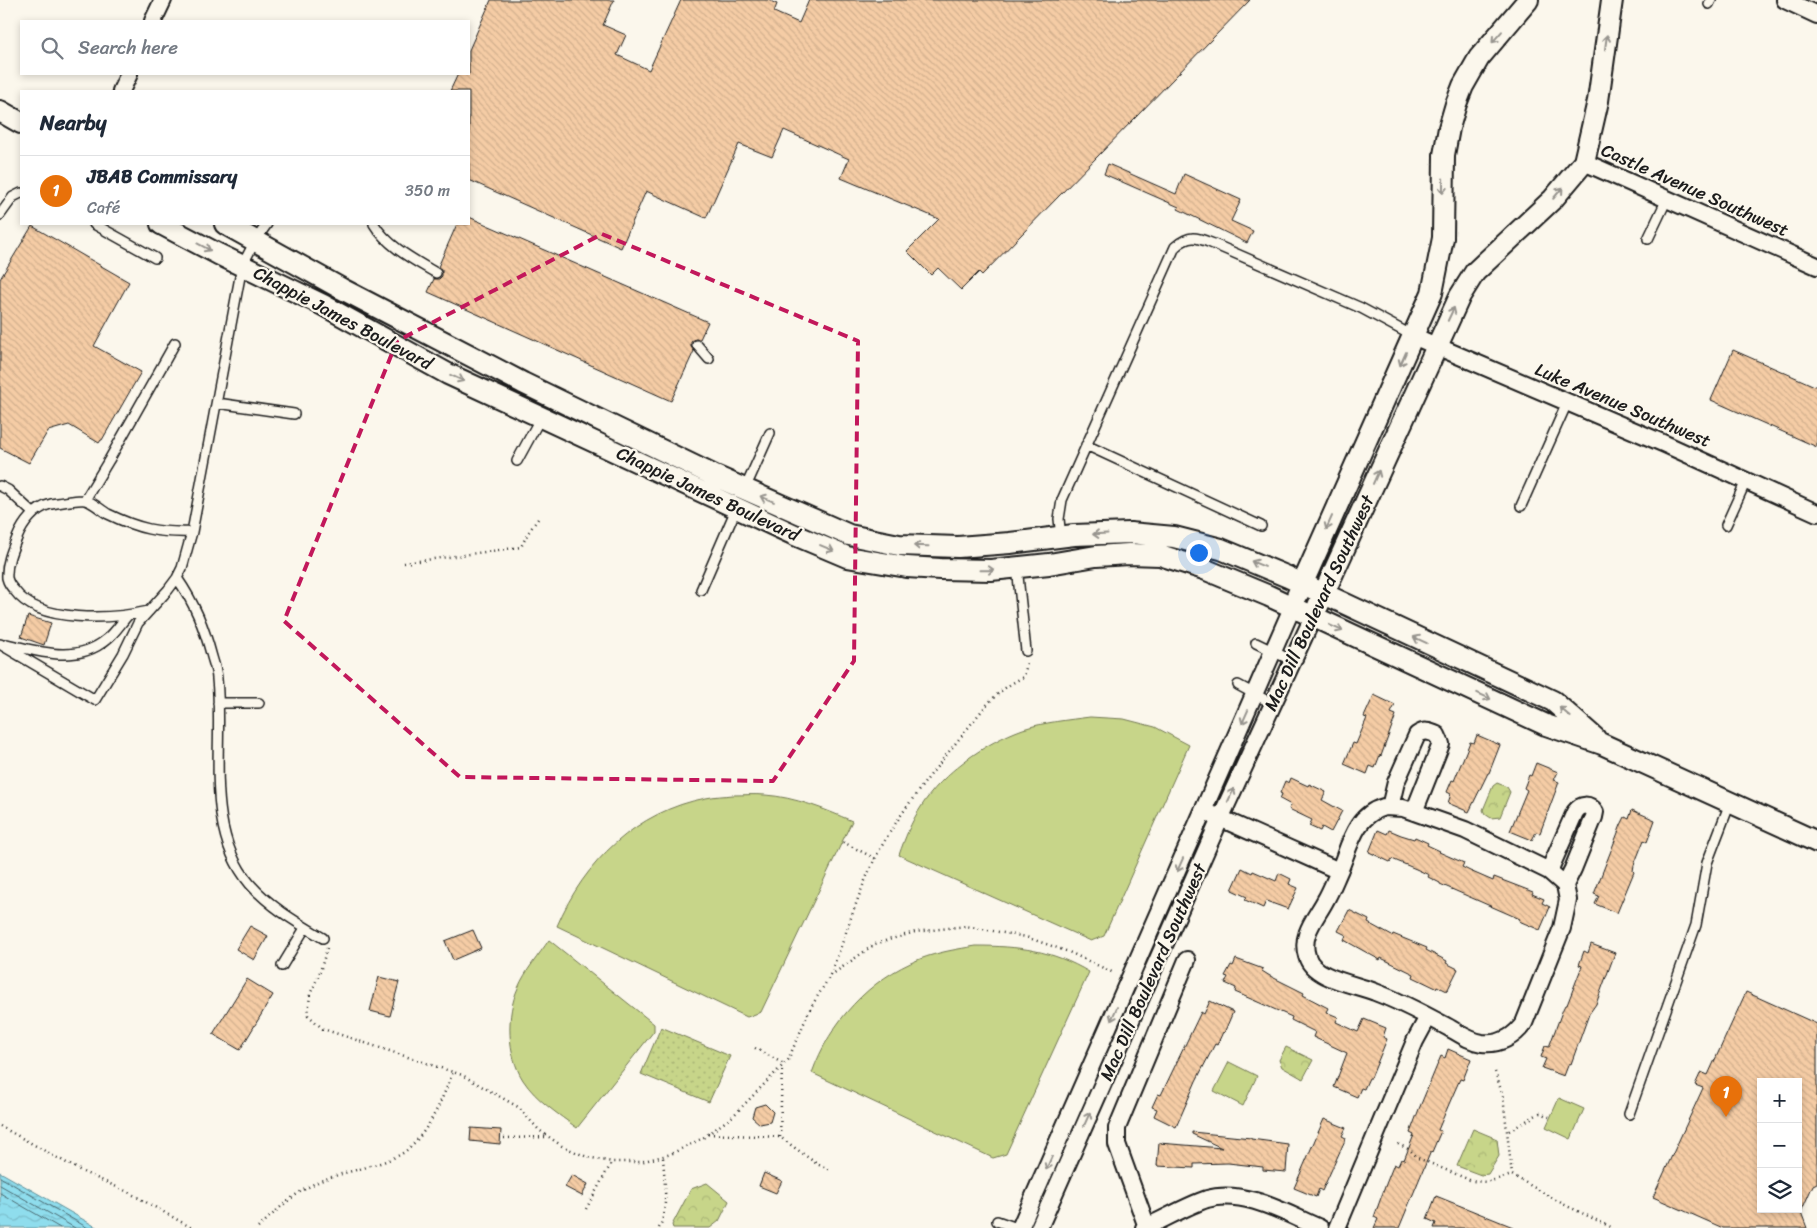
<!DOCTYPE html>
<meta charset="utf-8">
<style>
body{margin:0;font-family:Sriracha,sans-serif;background:#f6f6f7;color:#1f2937}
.controls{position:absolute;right:15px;bottom:15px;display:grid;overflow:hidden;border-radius:0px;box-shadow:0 2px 8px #0003}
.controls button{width:45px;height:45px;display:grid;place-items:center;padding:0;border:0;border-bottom:1px solid #e0e1e3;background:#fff;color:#1f2937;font:25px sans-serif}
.you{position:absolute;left:1198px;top:552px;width:18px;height:18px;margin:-12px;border:4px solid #fff;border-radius:50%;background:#1a73e8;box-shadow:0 0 0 8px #1a73e833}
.badge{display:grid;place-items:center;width:32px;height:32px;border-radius:50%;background:#2563eb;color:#fff;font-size:16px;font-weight:700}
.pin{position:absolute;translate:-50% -41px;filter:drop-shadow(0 1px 2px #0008)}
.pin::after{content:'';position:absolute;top:26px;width:18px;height:15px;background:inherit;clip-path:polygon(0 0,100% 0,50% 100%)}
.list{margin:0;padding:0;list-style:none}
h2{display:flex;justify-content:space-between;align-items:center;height:65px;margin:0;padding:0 20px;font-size:21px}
h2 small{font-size:16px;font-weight:400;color:#747a83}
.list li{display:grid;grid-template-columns:32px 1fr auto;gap:15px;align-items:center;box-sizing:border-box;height:70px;padding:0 20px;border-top:1px solid #e0e1e3}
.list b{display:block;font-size:19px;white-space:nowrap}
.list p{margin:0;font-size:16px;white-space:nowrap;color:#747a83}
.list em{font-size:16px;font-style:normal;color:#747a83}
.icon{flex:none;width:28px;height:28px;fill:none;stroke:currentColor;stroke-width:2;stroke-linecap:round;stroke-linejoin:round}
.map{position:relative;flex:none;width:1817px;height:1228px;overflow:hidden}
.search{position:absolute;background:#fff;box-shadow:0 2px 8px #0003;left:20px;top:20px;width:450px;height:55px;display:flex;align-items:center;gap:12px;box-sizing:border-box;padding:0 18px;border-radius:0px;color:#747a83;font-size:19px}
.panel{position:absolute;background:#fff;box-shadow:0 2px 8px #0003;left:20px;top:90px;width:450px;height:135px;border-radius:0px}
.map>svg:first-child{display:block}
</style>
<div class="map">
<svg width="1817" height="1228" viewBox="0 0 1817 1228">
<defs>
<pattern id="park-crowns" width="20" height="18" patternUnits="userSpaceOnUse" patternTransform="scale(1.25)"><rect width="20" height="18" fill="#c7d589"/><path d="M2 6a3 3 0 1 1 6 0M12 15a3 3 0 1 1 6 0" fill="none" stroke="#aab676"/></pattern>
<pattern id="garden-dots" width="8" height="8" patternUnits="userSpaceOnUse" patternTransform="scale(1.25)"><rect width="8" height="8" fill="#c7d589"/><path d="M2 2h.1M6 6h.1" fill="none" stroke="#aab676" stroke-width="1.8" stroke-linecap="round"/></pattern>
<pattern id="water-waves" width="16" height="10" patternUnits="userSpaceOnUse" patternTransform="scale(1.25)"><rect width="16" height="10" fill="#8fdded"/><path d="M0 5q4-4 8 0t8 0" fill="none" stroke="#7bbdcb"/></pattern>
<pattern id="building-back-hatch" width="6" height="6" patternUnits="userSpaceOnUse" patternTransform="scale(1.25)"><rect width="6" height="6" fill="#f5cca5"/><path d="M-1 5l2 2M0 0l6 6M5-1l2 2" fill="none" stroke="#d1af8d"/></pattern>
</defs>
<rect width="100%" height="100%" fill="#fbf7ec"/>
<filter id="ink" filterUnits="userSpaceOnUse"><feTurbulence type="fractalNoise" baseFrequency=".02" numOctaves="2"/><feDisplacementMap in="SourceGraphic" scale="10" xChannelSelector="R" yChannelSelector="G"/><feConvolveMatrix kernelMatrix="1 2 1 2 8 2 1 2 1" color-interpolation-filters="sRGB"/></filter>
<g filter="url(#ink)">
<!-- grass -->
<path fill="#c7d589" stroke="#727852" d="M1090 717 1124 719 1155 727 1189 745 1104 936 1091 941 899 855C905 838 911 822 921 807 942 773 986 742 1023 729 1045 722 1068 720 1090 717Z
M733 795C744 795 754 794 765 795 795 797 824 809 852 821L761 1012 747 1017 557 926C584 862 637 811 706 798 715 796 724 796 733 795Z
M549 940 654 1024V1031L577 1128C558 1114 536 1100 523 1080 507 1055 506 1014 518 988 525 971 539 955 549 940Z
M976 946C1019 946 1052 950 1089 972L1006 1154 993 1158 812 1073C830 1022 869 979 920 959 938 952 958 949 976 946Z
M1229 1062 1257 1076 1243 1106 1214 1091Z
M1559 1098 1584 1109 1571 1139 1546 1127Z"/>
<!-- park -->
<path fill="url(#park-crowns)" stroke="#727852" d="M1497 783 1507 787 1510 792 1500 817 1491 818 1485 814 1483 810 1493 786Z
M1286 1047 1313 1060 1303 1079 1282 1067 1279 1060Z
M1473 1129 1497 1139 1499 1156 1488 1174 1481 1175 1457 1166Z
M707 1183 729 1201 719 1221 710 1228H673L672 1225 691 1189Z"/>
<!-- garden -->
<path fill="url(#garden-dots)" stroke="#727852" d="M661 1027 730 1056 709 1102 641 1074Z"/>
<!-- water -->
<path fill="url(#water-waves)" stroke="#619099" d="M0 1172 98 1228H0Z"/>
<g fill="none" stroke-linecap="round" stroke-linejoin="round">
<!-- shore -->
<path stroke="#4a6970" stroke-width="1" d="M0 1177 88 1228
M0 1185 75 1228
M0 1193 60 1228"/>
</g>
<!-- building -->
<path fill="url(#building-back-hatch)" stroke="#1c1c1c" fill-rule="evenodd" d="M491 0H614L603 25 626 35 617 55 649 70 681 0H768L777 4 774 12 799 23 809 0H1250L982 275 979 272 961 290 938 268 931 275 907 251 939 219 841 178 849 159 784 130 772 157 739 144 706 218 646 191 621 248 469 180V91H450L458 74H469V50Z
M1108 164 1176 194 1184 174 1241 200 1231 221 1253 231 1247 243 1178 209 1179 207 1104 174Z
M469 217 708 322 700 339H695L691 342V347L694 351 671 401 428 292 434 279H439L442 276V270L438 267 457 224H469Z
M32 226 129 282 94 346 141 372 102 440H101L99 443 69 425 48 431 29 463 0 448V279Z
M1733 350 1817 387V447L1711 400Z
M28 616 51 623 44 645 21 637Z
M1374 695 1395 705 1391 713 1396 715 1381 756 1380 755 1375 768 1370 766 1367 774 1344 764 1353 743 1356 744 1367 718 1364 717Z
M1477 735 1500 745 1489 773H1488L1469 812 1448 803 1451 794 1447 792 1452 780 1454 781 1470 742 1474 743Z
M1536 763 1558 772 1554 780 1559 782 1540 833 1536 832 1532 840 1510 831 1527 790 1524 788 1529 775 1531 776Z
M1291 778 1308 786 1309 784 1326 792 1322 800 1342 811 1331 832 1322 827 1320 831 1309 826 1312 820 1289 809 1291 805 1280 799 1282 794 1280 793 1285 781 1289 783Z
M1632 810 1655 820 1647 842 1644 840 1634 865 1633 871 1634 872 1617 913 1595 904 1599 896 1594 894 1621 825 1625 817 1629 819Z
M1378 830 1387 834 1389 830 1401 835 1414 839 1415 837 1428 843 1427 845 1440 851 1439 852 1464 863 1462 867 1470 871 1493 881 1494 877 1533 892 1532 894 1544 899 1542 903 1550 907 1540 930 1519 921 1520 919 1440 884V883L1428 877 1429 875 1416 869 1392 859 1390 862 1369 852Z
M1242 868 1252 873 1253 871 1276 881 1279 873 1291 879 1289 884 1298 888 1288 909 1266 901 1263 908 1245 900 1247 897 1232 890Z
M1349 910 1369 920 1368 923 1392 936 1393 934 1427 948 1426 950 1447 961 1446 963 1458 969 1447 991 1437 986 1436 988 1413 977 1414 974 1381 958 1380 960 1344 940 1346 935 1338 931Z
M250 926 268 936 254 960 236 949Z
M473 930 481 948 453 960 445 941Z
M1591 944 1615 953 1596 1004 1589 1014 1571 1064 1569 1063 1564 1076 1542 1068 1546 1059 1541 1057 1545 1046 1549 1047 1563 1009 1565 1005H1567L1582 966 1579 965 1584 951 1588 953Z
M1236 959 1263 969 1262 971 1270 976 1304 993 1303 995 1328 1008 1326 1012 1338 1017 1336 1022 1358 1032 1364 1019 1386 1028 1383 1037 1387 1039 1371 1078H1369L1364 1089 1361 1088 1357 1097 1334 1087 1347 1053 1313 1037 1315 1032 1291 1020 1292 1017 1235 992 1236 988 1225 983 1228 977 1225 976 1231 965 1233 966Z
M379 977 399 982 390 1016 370 1011Z
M247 979 273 995 240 1050 213 1034Z
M1746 992 1817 1024V1183L1813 1185 1801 1212 1807 1228H1723L1653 1197 1703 1088 1695 1085 1701 1072 1708 1075ZM1761 1082H1798V1209H1761Z
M1210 1001 1233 1012 1224 1033 1223 1032 1217 1045 1215 1044 1196 1081 1176 1127 1154 1116 1157 1109 1152 1107 1158 1094 1161 1095 1201 1012 1204 1014Z
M1448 1049 1471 1059 1463 1080 1460 1079 1449 1104 1438 1130 1441 1131 1432 1152 1431 1151 1399 1228H1374L1378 1219 1374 1217 1386 1184 1394 1164 1398 1166 1401 1159 1404 1160 1414 1135 1410 1133 1419 1109 1441 1056 1445 1058Z
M765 1104 773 1112 770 1122 760 1124 752 1117 755 1107Z
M1324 1119 1346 1128 1342 1136 1346 1138 1322 1191 1319 1189 1316 1197 1294 1188Z
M471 1128 501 1130 500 1144 470 1141Z
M1192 1132 1251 1138V1139L1288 1144 1286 1172 1263 1170V1167L1228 1163 1194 1164V1168L1157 1166 1159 1143 1222 1148 1192 1134Z
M764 1173 782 1181 776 1193 759 1186Z
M572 1175 588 1184 582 1196 565 1187Z
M1436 1196 1513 1227V1228H1434L1436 1223 1427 1219Z"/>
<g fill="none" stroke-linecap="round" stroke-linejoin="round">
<!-- service casing -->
<g stroke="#1c1c1c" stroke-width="12">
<path id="service" d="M1709 4 1711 0
M0 215 13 197 21 193
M94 224 155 258
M374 224C387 246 414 260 436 273
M1648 239 1667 199
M697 345 709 359
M217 403 294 414
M1086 445 1261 526
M517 461 541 417
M0 486 8 490 33 513
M744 491 770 433
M85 500 109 460 175 343
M1521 506 1567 403
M1726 525 1746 481
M1061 537 1059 519 1062 500 1175 247C1191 233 1198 238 1216 245L1361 308 1413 336
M1017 567 1026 651
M177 578C195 604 204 627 212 657 214 664 217 672 217 679 224 746 203 829 250 884 270 907 298 923 323 938
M701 590 737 507
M149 611C113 619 39 624 15 591 12 588 8 582 7 578 6 564 12 550 17 538 23 523 35 508 51 504 57 503 80 499 85 500 93 502 101 510 108 514 139 529 158 533 192 532
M1256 643 1293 661
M0 644 95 700 123 654 138 623 168 590 177 578 182 568 192 532 242 266 255 241 267 224
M7 644C40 652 78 664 107 639 115 633 121 623 128 615
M1238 685 1273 704
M218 703H259
M282 966 305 928
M1629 1114 1696 925 1707 863 1730 803
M997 1221 1017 1228"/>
</g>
<!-- minor casing -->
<g stroke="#1c1c1c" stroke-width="20">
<path id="minor" d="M1785 0 1817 15
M153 21 163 0
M121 91 129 74
M1584 162 1817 266
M1413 336 1665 444 1817 513
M1384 807 1403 808 1465 830 1549 871 1565 885 1568 900 1562 928 1524 1023C1514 1037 1499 1045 1482 1043 1468 1041 1456 1031 1444 1025 1422 1013 1399 1001 1375 992 1356 984 1313 979 1307 956 1300 935 1316 918 1325 901 1331 891 1335 880 1340 869 1350 845 1355 815 1384 807Z
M1390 807 1396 782 1417 735C1424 730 1429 731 1437 735L1441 744 1414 812
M1211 814 1339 871
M1549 871 1575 812C1581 804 1589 803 1595 812L1594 817 1573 869 1565 885
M1147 1227 1117 1144V1128L1187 960
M1020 1228 1292 608
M1039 1228 1220 819 1313 617
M1144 1228C1165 1219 1186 1206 1207 1199 1244 1188 1287 1214 1320 1228
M1337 1228 1415 1041 1428 1017"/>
</g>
<!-- tertiary casing -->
<g stroke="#1c1c1c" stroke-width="24">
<path id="tertiary" d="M0 111 21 123
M161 224 218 254 323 305 448 374 795 535 847 557 907 567 940 569 991 570 1049 564 1096 556 1129 554 1160 555 1204 569 1269 596 1546 725 1602 744 1817 842
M225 224 342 289 523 383 715 476 849 535 899 545 958 547 1010 543 1074 535 1130 533 1174 537 1221 549 1288 577 1553 701 1595 738
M1297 596 1432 293 1443 238 1444 155 1449 128 1456 104 1463 86 1479 58 1528 0
M1318 606 1460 296 1475 272 1553 199 1584 162 1598 101 1612 0"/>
</g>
<!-- path -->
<path stroke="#1c1c1c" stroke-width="2.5" stroke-dasharray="1 4" stroke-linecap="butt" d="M404 563 521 547 528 533 540 516
M843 842 876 859
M327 948 319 975 310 994 308 1015 323 1029 462 1075 518 1107 539 1130 562 1146 587 1157 612 1162H640L671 1154 703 1138 733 1116 788 1060 811 1007 830 976 875 944 915 932 966 926 1026 937 1069 952 1114 973
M830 975C848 932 859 885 883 844 904 807 932 773 959 739 980 714 993 691 1024 677L1027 663
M755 1048 784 1064
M1495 1072 1503 1096 1512 1175 1563 1204 1613 1228
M0 1126 83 1172 128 1192 192 1228
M1509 1131 1540 1113 1549 1117
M708 1134 780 1137 817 1164 831 1170
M780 1137 782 1067
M504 1138 547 1137
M1398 1144 1410 1150 1418 1158 1472 1181 1487 1182 1512 1175
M586 1209 612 1162
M258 1228C276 1211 293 1194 316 1183 340 1171 393 1165 409 1148 431 1128 442 1099 453 1072
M659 1228C669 1210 664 1177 663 1156"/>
<!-- service -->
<use href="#service" stroke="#fbf7ec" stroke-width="9"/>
<!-- minor -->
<use href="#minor" stroke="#fbf7ec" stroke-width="16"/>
<!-- tertiary -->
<use href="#tertiary" stroke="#fbf7ec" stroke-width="20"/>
</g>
<!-- one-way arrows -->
<defs><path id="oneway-shaft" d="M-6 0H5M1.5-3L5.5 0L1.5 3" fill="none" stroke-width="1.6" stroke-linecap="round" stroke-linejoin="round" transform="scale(1.25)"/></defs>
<g stroke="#97948e">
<use href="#oneway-shaft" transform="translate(1497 37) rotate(131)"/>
<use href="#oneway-shaft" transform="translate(1606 42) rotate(-82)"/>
<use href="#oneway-shaft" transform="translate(1443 186) rotate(91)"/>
<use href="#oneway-shaft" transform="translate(1558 193) rotate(-50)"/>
<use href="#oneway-shaft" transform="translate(204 247) rotate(28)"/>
<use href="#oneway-shaft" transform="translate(1451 314) rotate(-65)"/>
<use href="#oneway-shaft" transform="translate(1403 359) rotate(114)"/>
<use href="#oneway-shaft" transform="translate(457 378) rotate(25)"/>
<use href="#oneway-shaft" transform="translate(1376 477) rotate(-66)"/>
<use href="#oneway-shaft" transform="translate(767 499) rotate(-157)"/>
<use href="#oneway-shaft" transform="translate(1329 523) rotate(114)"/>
<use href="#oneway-shaft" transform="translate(1100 534) rotate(177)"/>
<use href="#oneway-shaft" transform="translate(921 546) rotate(-178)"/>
<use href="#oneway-shaft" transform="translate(827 548) rotate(23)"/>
<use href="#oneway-shaft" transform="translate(1258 564) rotate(-157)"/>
<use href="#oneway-shaft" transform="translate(987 570) rotate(-1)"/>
<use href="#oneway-shaft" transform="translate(1336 628) rotate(25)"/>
<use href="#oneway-shaft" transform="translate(1420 640) rotate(-155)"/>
<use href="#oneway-shaft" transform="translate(1484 696) rotate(25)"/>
<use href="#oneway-shaft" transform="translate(1565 712) rotate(-139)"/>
<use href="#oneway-shaft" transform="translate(1245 717) rotate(114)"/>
<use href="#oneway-shaft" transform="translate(1231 795) rotate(-65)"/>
<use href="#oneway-shaft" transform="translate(1180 865) rotate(114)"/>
<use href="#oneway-shaft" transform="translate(1114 1014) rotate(114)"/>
<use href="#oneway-shaft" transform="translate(1087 1119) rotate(-66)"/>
<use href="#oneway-shaft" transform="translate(1049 1163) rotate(114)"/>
</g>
</g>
<!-- marked area -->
<path fill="none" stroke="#c2185b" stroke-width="4" stroke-dasharray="10 6" stroke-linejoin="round" d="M602 234 858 341 854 661 773 781 460 777 284 621 397 341Z"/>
<g text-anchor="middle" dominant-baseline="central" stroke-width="4.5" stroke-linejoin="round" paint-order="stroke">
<!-- street labels -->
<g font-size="18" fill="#1c1c1c" stroke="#fbf7ec">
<text transform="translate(1695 190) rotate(24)">Castle Avenue Southwest</text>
<text transform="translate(343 318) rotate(28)">Chappie James Boulevard</text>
<text transform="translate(1623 405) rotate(23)">Luke Avenue Southwest</text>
<text transform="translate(708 494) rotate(25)">Chappie James Boulevard</text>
<text transform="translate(1319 603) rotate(-65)">Mac Dill Boulevard Southwest</text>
<text transform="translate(1153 972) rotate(-66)">Mac Dill Boulevard Southwest</text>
</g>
</g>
</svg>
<div class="controls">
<button>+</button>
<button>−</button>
<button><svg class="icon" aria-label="layers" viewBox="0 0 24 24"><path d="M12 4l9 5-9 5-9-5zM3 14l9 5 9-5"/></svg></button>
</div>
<div class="you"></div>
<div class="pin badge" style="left:1726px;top:1117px;background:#e8710a">1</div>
<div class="search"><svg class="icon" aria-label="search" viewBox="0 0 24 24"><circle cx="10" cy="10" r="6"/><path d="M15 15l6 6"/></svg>Search here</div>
<section class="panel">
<h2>Nearby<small></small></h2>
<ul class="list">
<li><span class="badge" style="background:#e8710a">1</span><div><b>JBAB Commissary</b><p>Café</p></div><em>350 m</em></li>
</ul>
</section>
</div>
